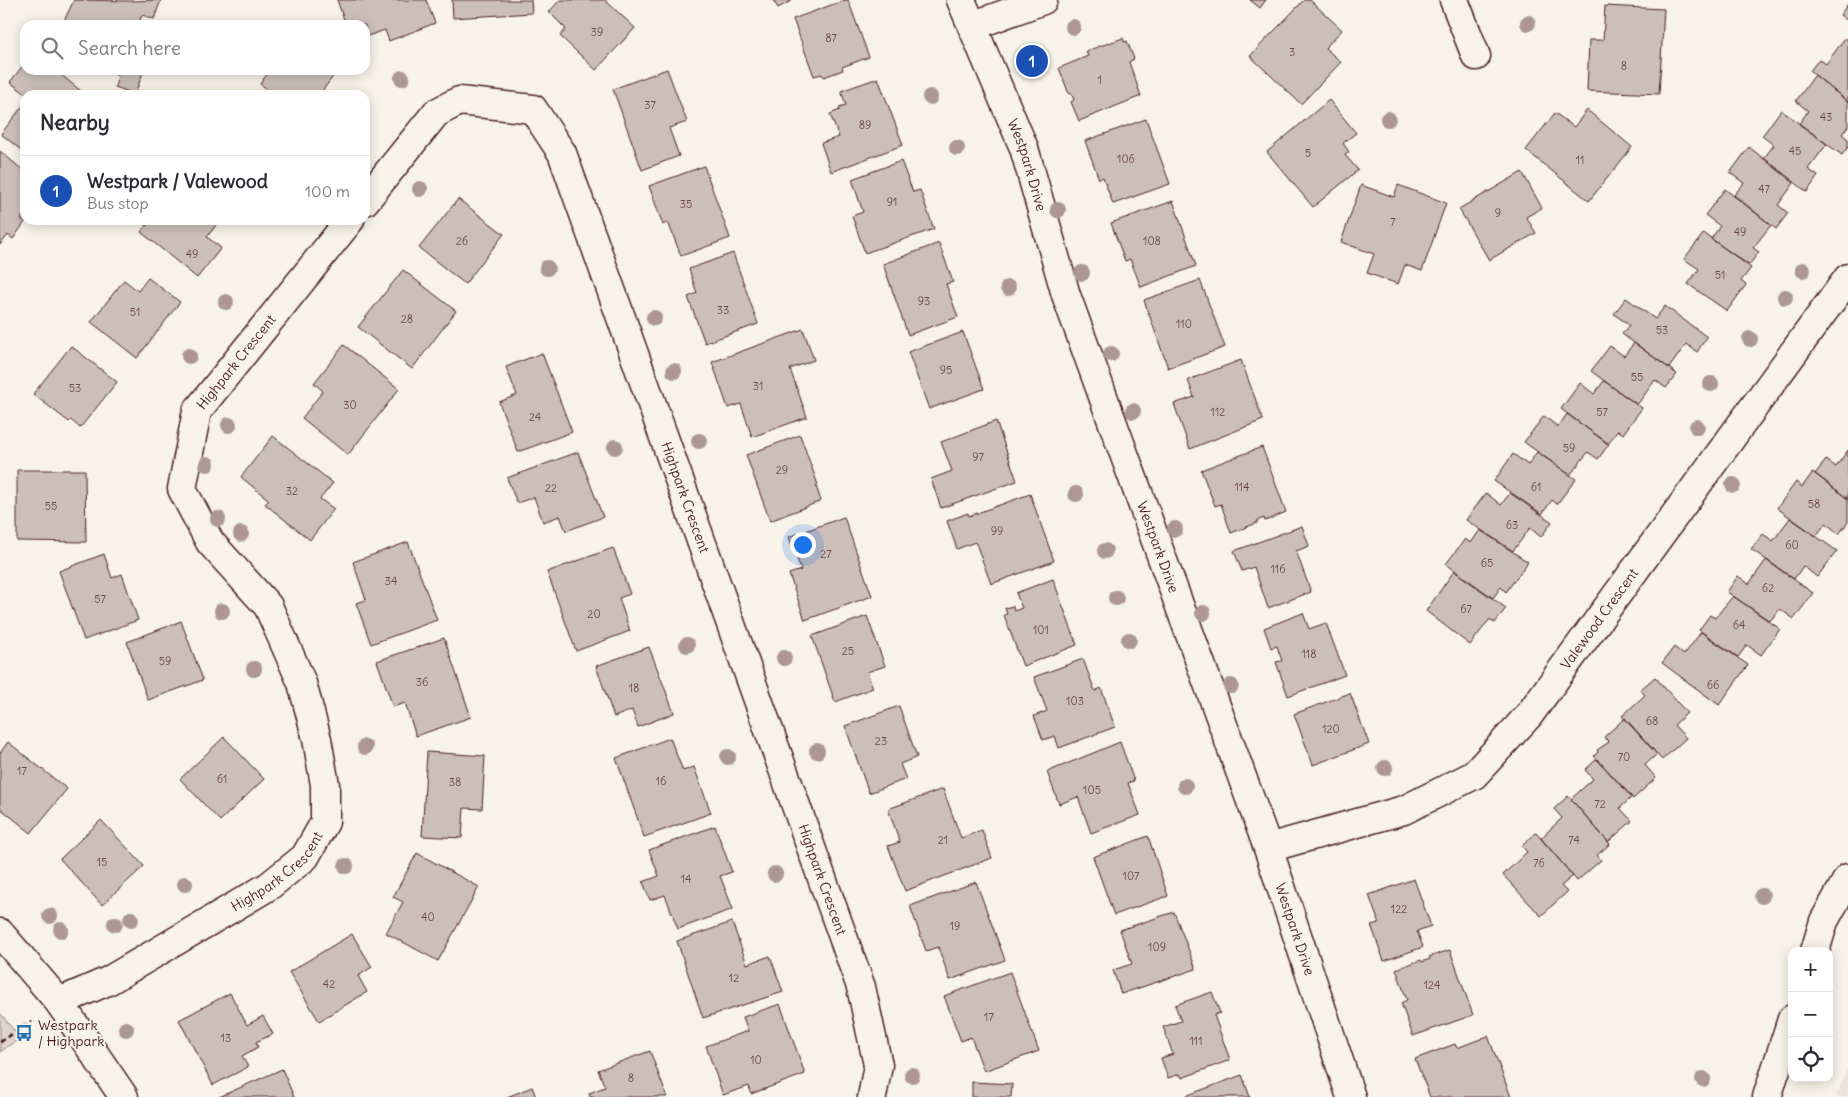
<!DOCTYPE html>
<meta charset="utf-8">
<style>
body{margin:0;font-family:Delius,sans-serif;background:#f7f7f7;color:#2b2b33}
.controls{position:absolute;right:15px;bottom:15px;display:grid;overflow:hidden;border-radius:10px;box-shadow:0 2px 12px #0003}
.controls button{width:45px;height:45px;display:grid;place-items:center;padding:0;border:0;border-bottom:1px solid #e1e1e2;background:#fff;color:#2b2b33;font:25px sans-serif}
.you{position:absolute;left:802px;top:544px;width:18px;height:18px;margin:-12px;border:4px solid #fff;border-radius:50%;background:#1a73e8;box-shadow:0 0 0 8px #1a73e833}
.badge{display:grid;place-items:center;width:32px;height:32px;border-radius:50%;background:#d93025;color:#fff;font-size:16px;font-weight:700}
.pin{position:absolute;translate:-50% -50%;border:2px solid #fff;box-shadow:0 1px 5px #0006}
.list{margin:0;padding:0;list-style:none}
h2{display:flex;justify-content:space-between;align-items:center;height:65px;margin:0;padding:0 20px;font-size:21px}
h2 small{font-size:16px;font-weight:400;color:#7c7c81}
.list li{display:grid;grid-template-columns:32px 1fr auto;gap:15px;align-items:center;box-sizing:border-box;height:70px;padding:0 20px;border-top:1px solid #e1e1e2}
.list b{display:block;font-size:19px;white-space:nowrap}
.list p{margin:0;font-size:16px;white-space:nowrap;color:#7c7c81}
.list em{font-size:16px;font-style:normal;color:#7c7c81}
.icon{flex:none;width:28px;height:28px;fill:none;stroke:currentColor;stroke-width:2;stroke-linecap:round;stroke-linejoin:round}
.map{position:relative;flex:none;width:1848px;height:1097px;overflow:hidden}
.search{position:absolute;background:#fff;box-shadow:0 2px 12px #0003;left:20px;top:20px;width:350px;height:55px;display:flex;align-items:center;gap:12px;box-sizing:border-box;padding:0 18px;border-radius:15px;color:#7c7c81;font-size:19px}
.panel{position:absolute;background:#fff;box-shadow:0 2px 12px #0003;left:20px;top:90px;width:350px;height:135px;border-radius:15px}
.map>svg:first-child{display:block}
</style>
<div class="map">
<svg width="1848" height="1097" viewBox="0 0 1848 1097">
<rect width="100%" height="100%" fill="#f7f3e8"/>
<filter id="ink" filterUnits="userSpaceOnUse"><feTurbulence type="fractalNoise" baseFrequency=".02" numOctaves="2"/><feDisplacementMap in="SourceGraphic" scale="10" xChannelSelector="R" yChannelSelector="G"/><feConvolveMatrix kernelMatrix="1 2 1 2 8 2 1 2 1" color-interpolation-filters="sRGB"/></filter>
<g filter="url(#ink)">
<!-- built -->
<path fill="#eae3da" d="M1848 1067V1097H1836Z"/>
<!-- green -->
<path fill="#ded4cc" stroke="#947a7c" d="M0 1013 20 1038 0 1052Z"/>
<!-- building -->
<path fill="#ccbfb9" stroke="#4a1f2b" d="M74 0 130 1 161 0 154 19 142 15 138 25H62Z
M337 0H426L435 23 389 41 385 30 365 37V25H346Z
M452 0H531L532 13 453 18Z
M560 0H605L635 28 596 70 560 36 566 29 549 12Z
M773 0H793L778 8Z
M845 0H848L869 57 842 67 843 70 824 77 822 74 814 76 793 19Z
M1250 0H1266L1260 8Z
M1304 0H1310L1342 30 1325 48 1341 62 1301 104 1250 56Z
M1848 4V21L1840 15Z
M1605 6 1664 9 1659 94 1587 91 1589 40H1603Z
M1123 38 1124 42 1127 41 1134 59 1129 62 1141 96 1079 121 1071 102 1074 100 1071 93 1069 94 1059 68 1088 56 1086 51Z
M1845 38 1848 40V102L1810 71 1819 59 1826 64Z
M25 63V70H55L86 95H27L10 82Z
M667 69 687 122 669 128 679 156 642 170 613 89Z
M103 70H144L135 94 115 87 118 76Z
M270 70H338L319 95H275L260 84Z
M1815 75 1848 102V126L1842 134 1848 139V147L1842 155 1799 124 1808 111 1796 101Z
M878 78 903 145 831 172 821 143 839 137 830 114 840 110 839 107 846 105 841 91Z
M1329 100 1356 133 1343 143 1349 152 1345 155 1358 170 1313 207 1267 152Z
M25 103V153L1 134Z
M1587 110 1632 147 1589 201 1526 150 1555 113 1574 127Z
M1781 110 1827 144 1808 169 1818 176 1807 192 1764 158 1774 145 1762 136Z
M1146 119 1170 184 1113 204 1103 177 1099 179 1085 141Z
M1749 147 1794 183 1778 205 1788 213 1776 229 1734 195 1744 183 1730 173Z
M0 151 25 172V213L21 219 25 222 13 239 8 235 0 245Z
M901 161 913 192 920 190 934 229 865 253 852 216 863 212 852 179Z
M704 166 730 238 681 256 668 222 663 225 649 186Z
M1522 172 1542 208 1526 217 1536 233 1489 260 1459 209Z
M1361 185 1394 197 1398 185 1446 203 1422 271 1405 265 1398 284 1367 273 1374 254 1341 242Z
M1725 189 1771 225 1753 248 1759 252 1749 265 1711 239 1720 226 1705 215Z
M458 199 504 234 465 284 419 248Z
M1173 201 1196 266 1141 287 1130 259 1125 261 1111 223Z
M151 220H220L207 237 221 248 197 278 141 232Z
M1704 233 1751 268 1741 281 1746 285 1727 311 1688 284 1699 269 1684 259Z
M939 243 953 282 946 284 958 317 908 335 883 264Z
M733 253 758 324 705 343 688 297 697 293 689 269Z
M403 270 456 311 412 369 358 327Z
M148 278 180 302 137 358 91 322 124 280 138 291Z
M1200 280 1225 347 1168 368 1144 300Z
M1626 298 1655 319 1665 306 1707 337 1697 352 1686 344 1669 368 1622 334 1629 325 1614 314Z
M803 329 814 360 790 369 807 417 752 437 741 404 728 408 712 362Z
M963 332 984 389 929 409 908 352Z
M1634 343 1677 374 1666 388 1655 380 1637 405 1591 371 1610 346 1624 356Z
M344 345 399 389 348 455 302 418 323 391 314 383Z
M71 346 117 382 80 428 71 420 69 422 33 394Z
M542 353 572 432 518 452 499 402 517 395 506 367Z
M1241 360 1263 420 1190 449 1174 404 1194 397 1188 380Z
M1604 381 1642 408 1623 434 1618 430 1608 444 1561 409 1580 383 1594 394Z
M1567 414 1609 444 1598 459 1588 452 1570 475 1524 442 1544 416 1558 427Z
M996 421 1017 481 941 508 931 479 952 471 941 442Z
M800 435 818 485 816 486 821 501 770 521 746 455Z
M273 436 333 483 320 499 334 509 310 540 265 504 269 500 241 477Z
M1262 447 1286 512 1265 521 1264 518 1257 521V523L1231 533 1221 504 1215 506 1201 470Z
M1848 450V499L1815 474 1826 460 1836 467Z
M578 452 603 517 566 531 560 516 543 522 534 497 517 503 507 478Z
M1537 452 1576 479 1557 504 1552 500 1542 514 1494 481 1513 454 1528 465Z
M17 470H85L86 542 17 541Z
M1813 472 1848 499V522L1839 534 1826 523 1816 536 1777 508 1796 482 1802 487Z
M1486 493 1501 505 1510 493 1552 522 1541 537 1530 528 1513 551 1466 520Z
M1030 494 1054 561 991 584 977 546 975 542 957 549 947 521 968 513 969 516Z
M844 517 872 596 805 620 789 574 801 570 789 537Z
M1790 518 1837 551 1817 577 1803 566 1794 579 1751 549 1763 534 1773 541Z
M1302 526 1309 546 1296 551 1311 592 1268 608 1254 567 1242 571 1234 551Z
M1480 530 1528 562 1506 592 1501 587 1493 598 1446 564 1465 539 1471 543Z
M408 542 437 620 371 644 356 603 366 600 353 562Z
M613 548 630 594 619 598 630 631 576 651 547 572Z
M104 554 112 578 122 574 138 620 84 640 59 571Z
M1766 560 1813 593 1794 619 1780 609 1770 621 1727 592 1738 576 1749 584Z
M1454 571 1506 608 1495 623 1489 620 1470 645 1426 611Z
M1053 579 1077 645 1023 666 1004 615 1007 614 1005 608 1013 606 1014 611 1022 608 1016 593Z
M1733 596 1780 629 1761 655 1747 645 1738 657 1699 630 1710 615 1715 618Z
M1303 613 1309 629 1326 623 1345 675 1288 696 1276 662 1282 661 1277 646 1271 648 1264 628Z
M867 616 885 666 867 672 873 688 835 702 812 636Z
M181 621 203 680 148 700 127 642Z
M1701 632 1748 665 1719 705 1662 663 1674 647 1684 655Z
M444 638 471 717 416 736 405 703 393 707 377 661Z
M649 647 674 713 638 727 632 710 614 717 596 666Z
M1083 659 1095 691 1101 688 1115 727 1059 748 1055 736 1043 740 1034 716 1047 711 1034 677Z
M1655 677 1687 713 1674 725 1686 738 1662 760 1622 716 1645 695 1640 690Z
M1350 693 1369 744 1313 765 1294 714Z
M899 706 917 757 900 764 906 779 869 793 845 726Z
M1625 718 1657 754 1645 765 1656 778 1633 799 1594 756 1598 752 1597 750 1609 742 1604 737Z
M224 737 264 779 220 821 180 779Z
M670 738 683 771 694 767 711 813 644 837 616 758Z
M8 742 67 789 31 833 0 808V753Z
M1120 742 1134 781 1128 783 1140 815 1091 833 1078 797 1059 804 1047 772Z
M427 752 485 756 482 809 464 808 462 838 422 836Z
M1597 759 1632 797 1620 808 1632 821 1608 842 1571 799 1593 779 1585 770Z
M943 789 961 838 982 830 992 858 905 891 888 846 900 842 888 809Z
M1568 796 1610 844 1597 855 1601 860 1577 881 1541 838 1562 818 1554 809Z
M101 820 144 866 102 905 60 859Z
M715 826 732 872 720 876 733 909 678 929 665 895 650 900 643 882 659 876 649 850Z
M1536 833 1573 876 1561 886 1567 892 1541 916 1503 875 1527 852 1522 846Z
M1148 836 1168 896 1114 915 1093 857Z
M417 853 479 887 438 961 386 933 403 902 393 897Z
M1414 879 1431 926 1417 931 1423 947 1384 961 1371 925 1379 923 1369 895Z
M976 882 1005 960 950 980 938 947 926 951 910 906Z
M1174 912 1196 969 1121 994 1113 970 1132 964 1120 930Z
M732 922 747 964 770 956 783 992 703 1018 677 941Z
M352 934 372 967 358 976 367 992 319 1021 289 972Z
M1450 950 1473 1015 1413 1036 1401 1003 1407 1000 1396 969 1421 960 1422 962 1430 959 1429 957Z
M1010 972 1039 1051 984 1071 971 1037 961 1041 944 996Z
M1212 992 1220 1013 1214 1015 1230 1060 1182 1078 1180 1074 1168 1078 1161 1058 1173 1054 1163 1027 1181 1021 1175 1005Z
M230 993 247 1025 263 1016 273 1034 256 1042 258 1047 242 1056 248 1067 213 1085 179 1020Z
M780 1004 805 1074 751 1094 749 1086 723 1095 706 1046 748 1031 743 1017Z
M1488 1036 1511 1097H1430L1415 1059 1455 1044 1457 1048Z
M650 1051 667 1097H590L589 1093 605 1087 598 1070Z
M282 1069 294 1097H219Z
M1242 1075 1250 1097H1183Z
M972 1082 1012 1084 1011 1097H972Z
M532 1087 536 1097H507Z"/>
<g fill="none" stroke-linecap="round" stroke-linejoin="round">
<!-- minor casing -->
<g stroke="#4a1f2b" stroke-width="31">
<g id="minor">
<path id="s1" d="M961 0 1024 148 1066 295 1268 848 1351 1097"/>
<path d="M1454 0 1476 56"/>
<path d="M972 26 1043 0"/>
<path id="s2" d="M365 201 436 113 459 101 533 109 562 153 861 987 878 1065 872 1097"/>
<path id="s3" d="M1268 848 1404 810 1474 775 1529 715 1848 278"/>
<path d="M0 933 59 1002 124 1097"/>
<path id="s4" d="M59 1002 108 981 269 886 305 857 325 822V785L317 739 302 683 268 606 210 542 182 489 197 411 350 220"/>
</g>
</g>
<!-- tertiary casing -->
<g stroke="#4a1f2b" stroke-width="31">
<path id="tertiary" d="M1815 951 1824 921 1848 878
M1767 1097 1792 1019"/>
</g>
<!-- path -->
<path stroke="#4a1f2b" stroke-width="3" stroke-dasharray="5 4" stroke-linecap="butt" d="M0 1042 32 1021"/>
<!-- minor -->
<use href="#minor" stroke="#f7f3e8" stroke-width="28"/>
<!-- tertiary -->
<use href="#tertiary" stroke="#f7f3e8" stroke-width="28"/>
</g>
<!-- trees -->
<g fill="#ac9796">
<circle cx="1528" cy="23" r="8"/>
<circle cx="1073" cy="27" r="8"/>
<circle cx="402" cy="78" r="8"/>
<circle cx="930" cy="97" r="8"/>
<circle cx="1388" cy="119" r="8"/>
<circle cx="957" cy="148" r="8"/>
<circle cx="420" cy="189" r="8"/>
<circle cx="1058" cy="210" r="8"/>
<circle cx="547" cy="268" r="8"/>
<circle cx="1803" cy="270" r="8"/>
<circle cx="1082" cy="273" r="8"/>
<circle cx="1008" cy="288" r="8"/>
<circle cx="1785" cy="297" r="8"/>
<circle cx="226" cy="302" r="8"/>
<circle cx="654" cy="318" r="8"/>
<circle cx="1750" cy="339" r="8"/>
<circle cx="1111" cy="354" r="8"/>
<circle cx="189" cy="356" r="8"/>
<circle cx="674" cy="371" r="8"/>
<circle cx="1711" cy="384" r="8"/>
<circle cx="1133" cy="411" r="8"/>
<circle cx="229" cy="425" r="8"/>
<circle cx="1697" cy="427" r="8"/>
<circle cx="699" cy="441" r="8"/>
<circle cx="615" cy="447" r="8"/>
<circle cx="207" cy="464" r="8"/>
<circle cx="1733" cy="485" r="8"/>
<circle cx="1076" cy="494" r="8"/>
<circle cx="218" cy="519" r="8"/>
<circle cx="1175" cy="529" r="8"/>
<circle cx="241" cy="534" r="8"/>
<circle cx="1105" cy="551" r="8"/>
<circle cx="1116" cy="598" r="8"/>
<circle cx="222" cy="611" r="8"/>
<circle cx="1203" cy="613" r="8"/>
<circle cx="1129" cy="640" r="8"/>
<circle cx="687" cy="645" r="8"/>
<circle cx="784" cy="658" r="8"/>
<circle cx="254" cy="669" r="8"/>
<circle cx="1231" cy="686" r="8"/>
<circle cx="365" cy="747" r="8"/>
<circle cx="817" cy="751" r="8"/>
<circle cx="728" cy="757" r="8"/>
<circle cx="1385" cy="768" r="8"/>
<circle cx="1185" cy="786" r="8"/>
<circle cx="346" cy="866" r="8"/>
<circle cx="775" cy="874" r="8"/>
<circle cx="185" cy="884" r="8"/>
<circle cx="1762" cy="896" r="8"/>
<circle cx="50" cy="916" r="8"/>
<circle cx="131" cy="919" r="8"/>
<circle cx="115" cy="924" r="8"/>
<circle cx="61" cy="930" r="8"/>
<circle cx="126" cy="1029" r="8"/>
<circle cx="912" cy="1075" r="8"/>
<circle cx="1703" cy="1079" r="8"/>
</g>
</g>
<!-- icons -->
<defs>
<g id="bus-bare" transform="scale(1.35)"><path d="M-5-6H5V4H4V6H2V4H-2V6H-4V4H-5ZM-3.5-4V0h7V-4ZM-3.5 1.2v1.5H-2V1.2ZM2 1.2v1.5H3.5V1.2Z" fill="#1f6fb2" stroke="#f7f3e8" stroke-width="2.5" paint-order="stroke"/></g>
</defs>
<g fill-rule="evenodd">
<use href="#bus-bare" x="24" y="1033"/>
</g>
<g text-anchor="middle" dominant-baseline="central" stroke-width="4" stroke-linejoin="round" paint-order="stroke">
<!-- number labels -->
<g font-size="11" fill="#6a474e">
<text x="597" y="32">39</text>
<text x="831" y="38">87</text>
<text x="1292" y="52">3</text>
<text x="1624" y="66">8</text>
<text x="1100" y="80">1</text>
<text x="650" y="105">37</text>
<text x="1826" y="117">43</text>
<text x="865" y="125">89</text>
<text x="1795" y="151">45</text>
<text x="1308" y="153">5</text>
<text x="1126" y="159">106</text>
<text x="1580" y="160">11</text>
<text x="1764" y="189">47</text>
<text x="892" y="202">91</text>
<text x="686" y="204">35</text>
<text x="1498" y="213">9</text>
<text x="1393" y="222">7</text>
<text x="1740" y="232">49</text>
<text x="462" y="241">26</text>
<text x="1152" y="241">108</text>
<text x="192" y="254">49</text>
<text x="1720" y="275">51</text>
<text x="924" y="301">93</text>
<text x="723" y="310">33</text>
<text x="135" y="312">51</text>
<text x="407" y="319">28</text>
<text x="1184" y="324">110</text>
<text x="1662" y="330">53</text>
<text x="946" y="370">95</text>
<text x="1637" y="377">55</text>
<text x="758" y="386">31</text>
<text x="75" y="388">53</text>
<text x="350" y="405">30</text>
<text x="1218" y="412">112</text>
<text x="1602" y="412">57</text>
<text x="535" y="417">24</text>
<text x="1569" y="448">59</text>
<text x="978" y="457">97</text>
<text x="782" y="470">29</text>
<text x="1242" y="487">114</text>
<text x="1536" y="487">61</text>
<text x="551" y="488">22</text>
<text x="292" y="491">32</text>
<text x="1814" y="504">58</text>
<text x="51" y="506">55</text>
<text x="1512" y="525">63</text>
<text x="997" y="531">99</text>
<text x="1792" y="545">60</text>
<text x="826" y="554">27</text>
<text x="1487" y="563">65</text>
<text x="1278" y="569">116</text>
<text x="391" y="581">34</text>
<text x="1768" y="588">62</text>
<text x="100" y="599">57</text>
<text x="1466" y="609">67</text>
<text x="594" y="614">20</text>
<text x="1739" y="625">64</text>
<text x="1041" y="630">101</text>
<text x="848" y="651">25</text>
<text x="1309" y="654">118</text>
<text x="165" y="661">59</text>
<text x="422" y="682">36</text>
<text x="1713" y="685">66</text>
<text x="634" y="688">18</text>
<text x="1075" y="701">103</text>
<text x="1652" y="721">68</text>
<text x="1331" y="729">120</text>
<text x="881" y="741">23</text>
<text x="1624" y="757">70</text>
<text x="22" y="771">17</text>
<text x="222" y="779">61</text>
<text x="661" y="781">16</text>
<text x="455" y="782">38</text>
<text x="1092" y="790">105</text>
<text x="1600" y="804">72</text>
<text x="943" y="840">21</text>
<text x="1574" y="840">74</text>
<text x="102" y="862">15</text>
<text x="1539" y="863">76</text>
<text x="1131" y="876">107</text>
<text x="686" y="879">14</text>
<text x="1399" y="909">122</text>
<text x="428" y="917">40</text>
<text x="955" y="926">19</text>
<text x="1157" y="947">109</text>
<text x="734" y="978">12</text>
<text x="329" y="984">42</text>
<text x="1432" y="985">124</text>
<text x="989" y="1017">17</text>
<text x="226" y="1038">13</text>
<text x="1196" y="1041">111</text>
<text x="756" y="1060">10</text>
<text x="631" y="1078">8</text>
</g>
<!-- street labels -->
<g font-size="14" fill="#4a1f2b" stroke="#f7f3e8">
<text stroke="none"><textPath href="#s1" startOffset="178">Westpark Drive</textPath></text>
<text stroke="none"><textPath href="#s4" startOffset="841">Highpark Crescent</textPath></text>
<text stroke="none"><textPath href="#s2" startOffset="632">Highpark Crescent</textPath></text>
<text stroke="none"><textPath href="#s1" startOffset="582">Westpark Drive</textPath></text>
<text stroke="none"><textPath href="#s3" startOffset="420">Valewood Crescent</textPath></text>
<text stroke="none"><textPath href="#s4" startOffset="256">Highpark Crescent</textPath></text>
<text stroke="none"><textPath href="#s2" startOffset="1038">Highpark Crescent</textPath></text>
<text stroke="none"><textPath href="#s1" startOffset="988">Westpark Drive</textPath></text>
</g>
<!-- poi labels -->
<g font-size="14" fill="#4a1f2b" stroke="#f7f3e8" text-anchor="start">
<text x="38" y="1025">Westpark<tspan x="38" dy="16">/ Highpark</tspan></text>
</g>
</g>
</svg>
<div class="controls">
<button>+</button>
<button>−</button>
<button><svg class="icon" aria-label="locate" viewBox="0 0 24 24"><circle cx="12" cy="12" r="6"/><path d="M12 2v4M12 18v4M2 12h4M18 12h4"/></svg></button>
</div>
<div class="you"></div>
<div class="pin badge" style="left:1032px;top:61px;background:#1a4fb4">1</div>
<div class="search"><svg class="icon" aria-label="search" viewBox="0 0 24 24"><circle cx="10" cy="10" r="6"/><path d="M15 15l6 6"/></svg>Search here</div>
<section class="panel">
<h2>Nearby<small></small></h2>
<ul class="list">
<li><span class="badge" style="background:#1a4fb4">1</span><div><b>Westpark / Valewood</b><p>Bus stop</p></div><em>100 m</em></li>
</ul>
</section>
</div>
